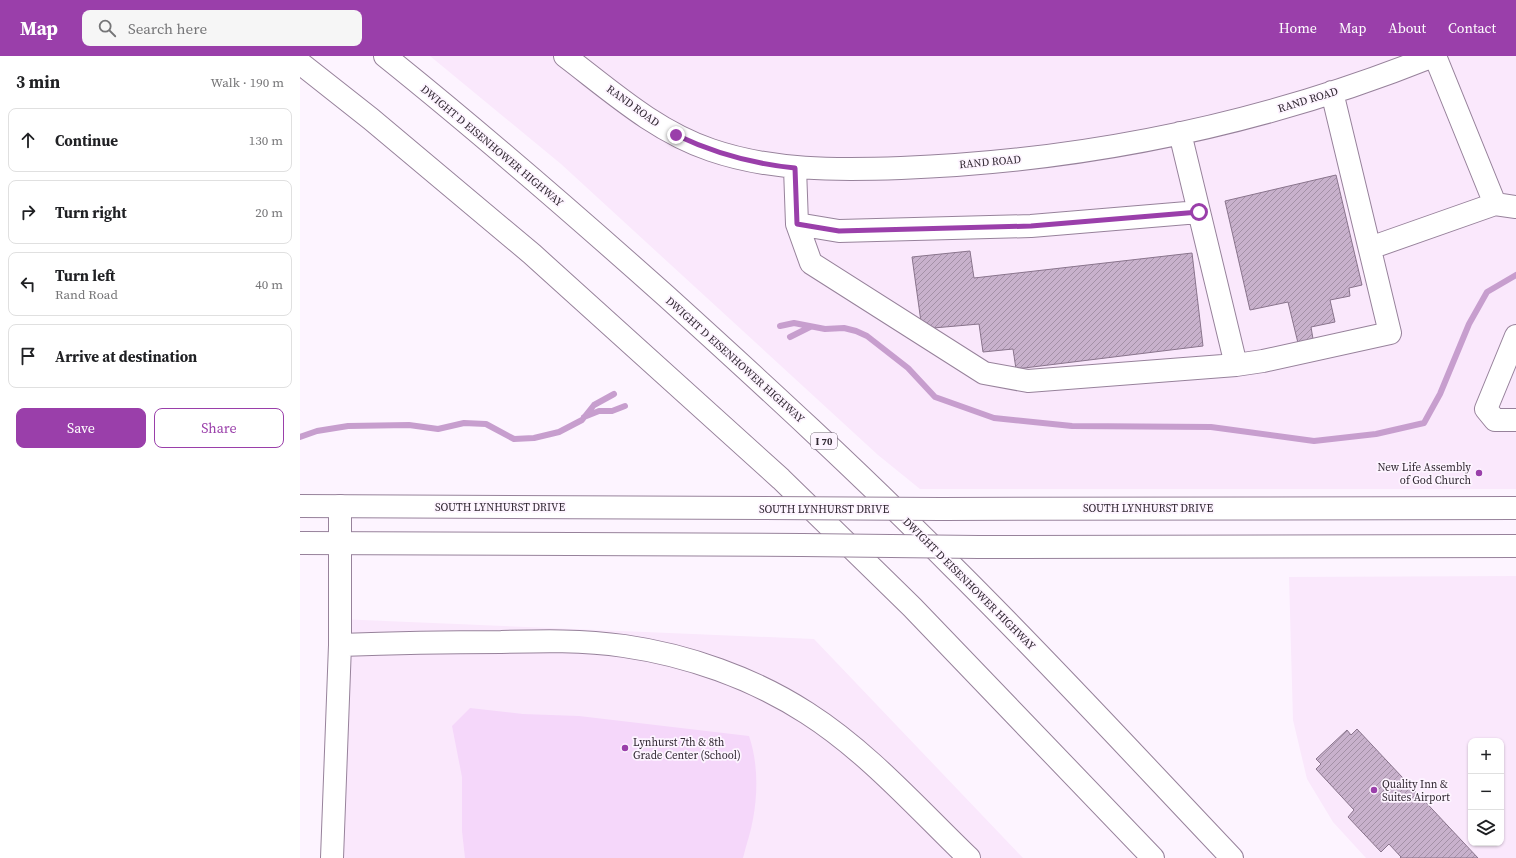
<!DOCTYPE html>
<meta charset="utf-8">
<style>
body{margin:0;font-family:"Source Serif 4",serif;background:#f6f6f6;color:#202124}
.controls{position:absolute;right:12px;bottom:12px;display:grid;overflow:hidden;border-radius:8px;box-shadow:0 1px 3px #0004}
.controls button{width:36px;height:36px;display:grid;place-items:center;padding:0;border:0;border-bottom:1px solid #e0e0e0;background:#fff;color:#202124;font:20px sans-serif}
.stop{position:absolute;width:12px;height:12px;margin:-9px;border:3px solid #9a3faa;border-radius:50%;background:#fff}
.stop.end{background:#9a3faa;border-color:#fff;box-shadow:0 1px 4px #0008}
.list{margin:0;padding:0;list-style:none}
h2{display:flex;justify-content:space-between;align-items:center;height:52px;margin:0;padding:0 16px;font-size:17px}
h2 small{font-size:13px;font-weight:400;color:#757577}
.list li{display:grid;grid-template-columns:26px 1fr auto;gap:12px;align-items:center;box-sizing:border-box;height:64px;margin:0 8px 8px;padding:0 8px;border:1px solid #e0e0e0;border-radius:8px}
.list b{display:block;font-size:15px;white-space:nowrap}
.list p{margin:0;font-size:13px;white-space:nowrap;color:#757577}
.list em{font-size:13px;font-style:normal;color:#757577}
.actions{display:flex;gap:8px;padding:12px 16px}
.actions a{flex:1;padding:9px 0;border:1px solid #9a3faa;border-radius:8px;text-align:center;font-size:14px;color:#9a3faa}
.actions .main{background:#9a3faa;color:#fff}
.icon{flex:none;width:22px;height:22px;fill:none;stroke:currentColor;stroke-width:2;stroke-linecap:round;stroke-linejoin:round}
.map{position:relative;flex:none;width:1216px;height:802px;overflow:hidden}
header{display:flex;align-items:center;gap:24px;box-sizing:border-box;height:56px;padding:0 20px;background:#9a3faa;color:#fff}
header strong{font-size:19px}
nav{display:flex;gap:22px;margin-inline-start:auto;font-size:14px}
.search{width:280px;height:36px;background:#f6f6f6;display:flex;align-items:center;gap:10px;box-sizing:border-box;padding:0 14px;border-radius:8px;color:#757577;font-size:15px}
main{display:flex}
aside{flex:1;background:#fff}
.map>svg:first-child{display:block}
</style>
<header>
<strong>Map</strong>
<div class="search"><svg class="icon" aria-label="search" viewBox="0 0 24 24"><circle cx="10" cy="10" r="6"/><path d="M15 15l6 6"/></svg>Search here</div>
<nav><a>Home</a><a>Map</a><a>About</a><a>Contact</a></nav>
</header>
<main>
<aside>
<h2>3 min<small>Walk · 190 m</small></h2>
<ul class="list">
<li><svg class="icon" aria-label="ahead" viewBox="0 0 24 24"><path d="M12 20V5M6 11l6-6 6 6"/></svg><div><b>Continue</b></div><em>130 m</em></li>
<li><svg class="icon" aria-label="right" viewBox="0 0 24 24"><path d="M7 20v-9h11M14 6l5 5-5 5"/></svg><div><b>Turn right</b></div><em>20 m</em></li>
<li><svg class="icon" aria-label="left" viewBox="0 0 24 24"><path d="M17 20v-9H6M10 6l-5 5 5 5"/></svg><div><b>Turn left</b><p>Rand Road</p></div><em>40 m</em></li>
<li><svg class="icon" aria-label="arrive" viewBox="0 0 24 24"><path d="M6 21V4h12l-3 4 3 4H6"/></svg><div><b>Arrive at destination</b></div></li>
</ul>
<div class="actions"><a class="main">Save</a><a>Share</a></div>
</aside>
<div class="map">
<svg width="1216" height="802" viewBox="0 0 1216 802">
<defs>
<pattern id="building-hatch" width="6" height="6" patternUnits="userSpaceOnUse"><rect width="6" height="6" fill="#c8b1cc"/><path d="M-1 1l2-2M0 6l6-6M5 7l2-2" fill="none" stroke="#a390a6"/></pattern>
</defs>
<rect width="100%" height="100%" fill="#fdf4ff"/>
<!-- built -->
<path fill="#fae8fc" fill-rule="evenodd" d="M130 0H1216V433H620L578 399 261 108Z
M1216 520V802H1066L1033 766 1007 723 993 664 989 521ZM1171 685H1201V787H1171Z
M38 563 514 583 723 802H28Z"/>
<!-- grass -->
<path fill="#f5d7fa" d="M170 652 223 658 279 660 449 680C458 706 458 737 453 763 451 776 446 789 443 802H165L162 775V721L152 670Z"/>
<g fill="none" stroke-linecap="round" stroke-linejoin="round">
<!-- stream -->
<path stroke="#c79ece" stroke-width="6" d="M480 270 494 267 525 273 544 272 556 275 567 280 608 312 635 341 694 362 772 370 911 371 1014 385 1076 378 1124 367 1140 338 1169 268 1187 236 1216 219
M490 281 510 271
M284 361 299 355H312L325 350
M0 381 17 375 48 370 109 369 138 373 164 367 186 368 214 383 234 382 259 376 282 364 294 349 314 338"/>
</g>
<!-- building -->
<path fill="url(#building-hatch)" stroke="#89748c" d="M1036 119 1062 229 1049 232 1050 240 1030 244 1035 266 1011 271 1013 283 998 287 988 246 950 254 925 145Z
M670 195 674 222 892 197 903 290 716 313 713 293 683 296 679 268 622 273 612 201Z
M1057 673 1178 802H1100L1101 801 1089 788 1081 796 1048 761 1054 754 1016 713 1021 708 1016 703 1047 674 1051 679Z"/>
<g fill="none" stroke-linecap="round" stroke-linejoin="round">
<!-- minor casing -->
<g stroke="#97829b" stroke-width="24">
<path id="minor" d="M265 0C311 35 355 75 411 94 472 115 537 114 601 112 783 105 964 68 1133 0
M1135 0 1195 148 1216 151
M880 77 936 309 963 305 1090 277 1032 36
M495 112 497 168 511 207 684 317 728 325 936 309
M497 168 539 175 731 170 899 156
M1070 192 1195 148
M1216 280 1186 353 1195 364H1216
M40 589C93 587 147 586 201 586 242 585 283 584 324 590 387 599 453 622 507 657 568 696 617 752 669 802
M32 802 40 589V450"/>
</g>
<!-- major casing -->
<g stroke="#97829b" stroke-width="24">
<path id="major" d="M0 450 464 452
M641 453 1216 452
M0 487 502 489
M679 491 1216 490"/>
</g>
<!-- highway casing -->
<g stroke="#97829b" stroke-width="24">
<path id="highway" d="M85 0C181 77 274 158 366 240 463 328 560 417 652 510 748 605 839 704 932 802
M0 7 71 63 232 198 481 423 612 551 853 802"/>
</g>
<!-- minor -->
<use href="#minor" stroke="#fff" stroke-width="22"/>
<!-- major -->
<use href="#major" stroke="#fff" stroke-width="22"/>
<!-- highway -->
<use href="#highway" stroke="#fff" stroke-width="22"/>
<!-- major-bridge casing -->
<g stroke="#97829b" stroke-width="24" stroke-linecap="butt">
<path id="major-bridge" d="M464 452 641 453
M502 489 679 491"/>
</g>
<!-- major-bridge -->
<use href="#major-bridge" stroke="#fff" stroke-width="22"/>
</g>
<g fill="none" stroke-linecap="round" stroke-linejoin="round">
<!-- route -->
<path stroke="#9a3faa" stroke-width="5" d="M376 79C414 97 453 108 495 112L497 168 539 175 731 170 899 156"/>
</g>
<!-- markers -->
<g fill="#9a3faa" stroke="#fdf4ff" stroke-width="1.5">
<circle cx="1179" cy="417" r="4"/>
<circle cx="325" cy="692" r="4"/>
<circle cx="1074" cy="734" r="4"/>
</g>
<g text-anchor="middle" dominant-baseline="central" stroke-width="3.5" stroke-linejoin="round" paint-order="stroke">
<!-- shield labels -->
<rect fill="#fdf4ff" stroke="#6e6570" stroke-width="1" x="511" y="377" width="26" height="16" rx="3"/>
<g font-size="10" font-weight="bold" fill="#312832">
<text x="524" y="385">I 70</text>
</g>
<!-- street labels -->
<g font-size="11" fill="#312832" stroke="#fdf4ff">
<text transform="translate(1008 44) rotate(-17)">RAND ROAD</text>
<text transform="translate(333 50) rotate(36)">RAND ROAD</text>
<text transform="translate(192 90) rotate(40)">DWIGHT D EISENHOWER HIGHWAY</text>
<text transform="translate(690 106) rotate(-5)">RAND ROAD</text>
<text transform="translate(435 304) rotate(42)">DWIGHT D EISENHOWER HIGHWAY</text>
<text x="200" y="451">SOUTH LYNHURST DRIVE</text>
<text x="848" y="452">SOUTH LYNHURST DRIVE</text>
<text x="524" y="453">SOUTH LYNHURST DRIVE</text>
<text transform="translate(669 528) rotate(45)">DWIGHT D EISENHOWER HIGHWAY</text>
</g>
<!-- poi labels -->
<g font-size="11" fill="#312832" stroke="#fdf4ff" text-anchor="start">
<text x="1171" y="411" text-anchor="end">New Life Assembly<tspan x="1171" dy="13">of God Church</tspan></text>
<text x="333" y="686">Lynhurst 7th &amp; 8th<tspan x="333" dy="13">Grade Center (School)</tspan></text>
<text x="1082" y="728">Quality Inn &amp;<tspan x="1082" dy="13">Suites Airport</tspan></text>
</g>
</g>
</svg>
<div class="controls">
<button>+</button>
<button>−</button>
<button><svg class="icon" aria-label="layers" viewBox="0 0 24 24"><path d="M12 4l9 5-9 5-9-5zM3 14l9 5 9-5"/></svg></button>
</div>
<div class="stop" style="left:899px;top:156px"></div>
<div class="stop end" style="left:376px;top:79px"></div>
</div>
</main>
